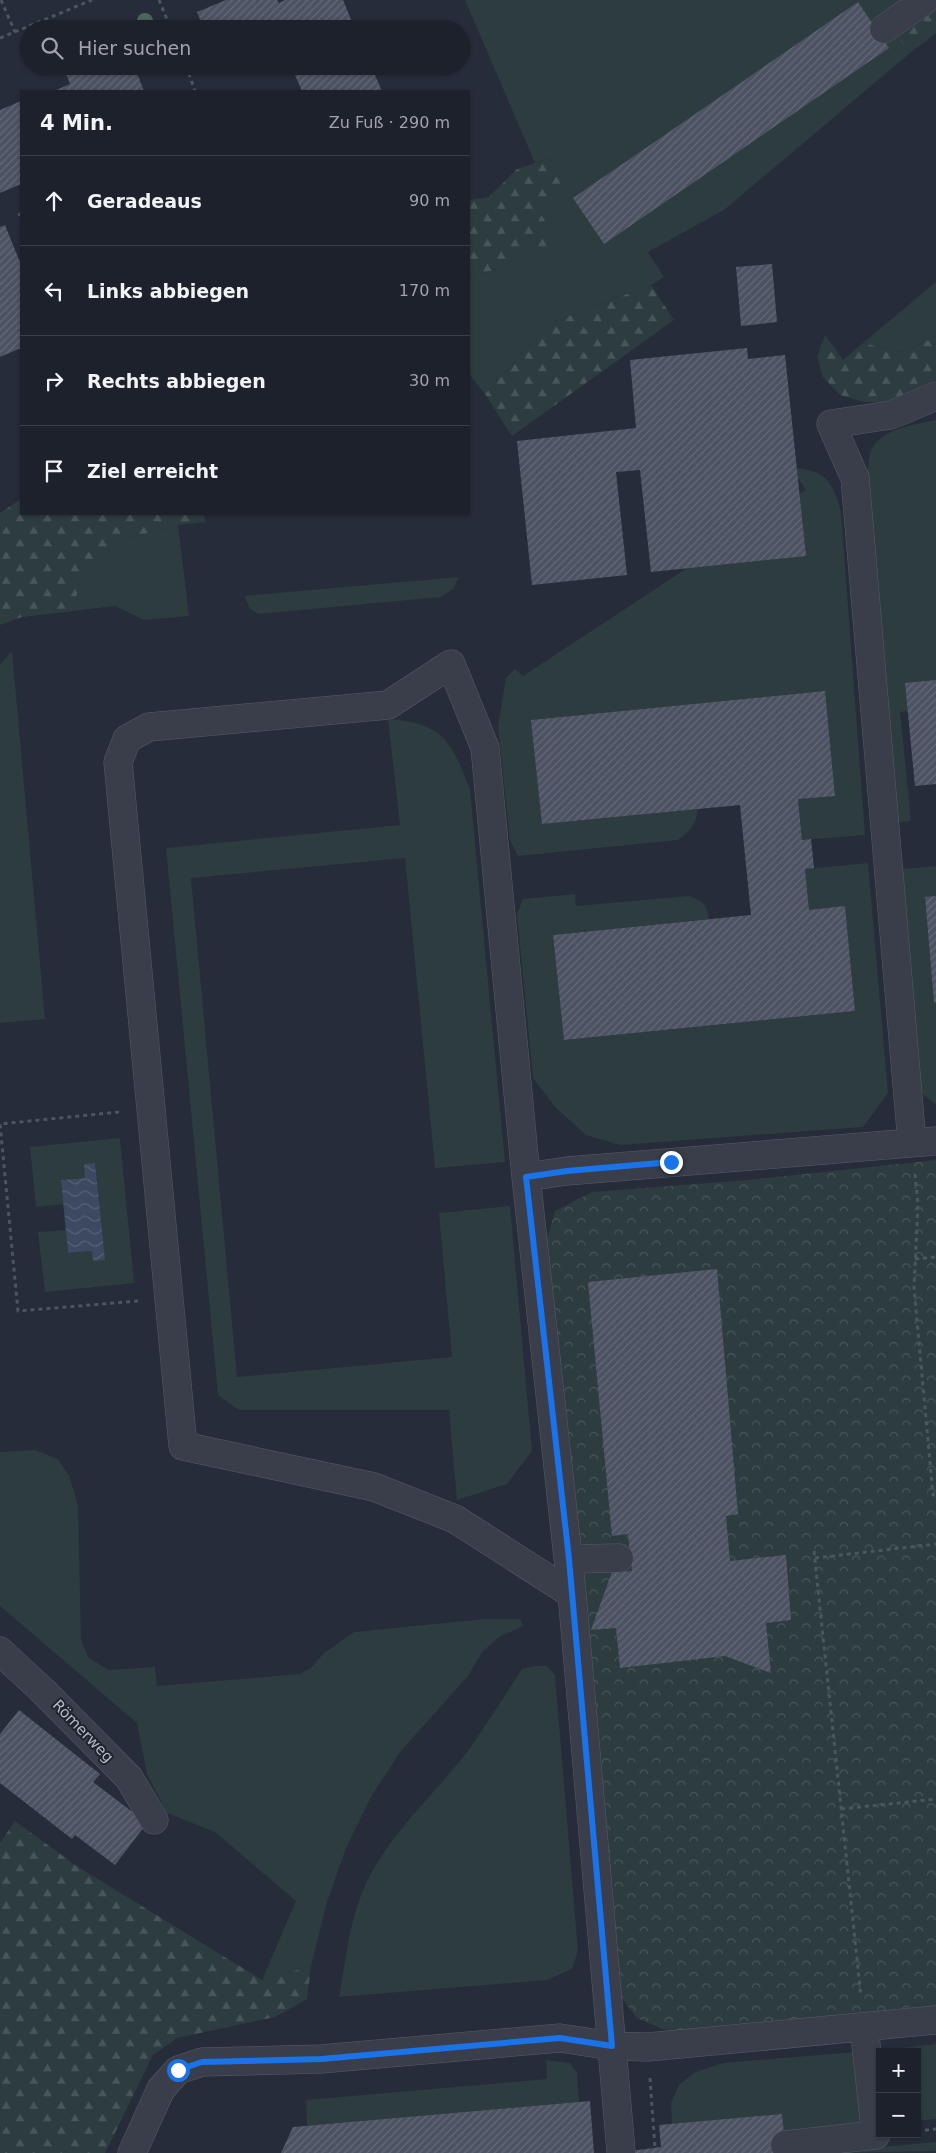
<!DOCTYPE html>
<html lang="de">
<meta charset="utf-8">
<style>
body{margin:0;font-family:"DejaVu Sans",sans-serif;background:#292e38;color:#f1f3f6}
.controls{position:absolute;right:15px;bottom:15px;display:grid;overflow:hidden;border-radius:0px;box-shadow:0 1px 4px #0004}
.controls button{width:45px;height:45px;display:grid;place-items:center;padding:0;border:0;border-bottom:1px solid #3a3e48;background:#1c212c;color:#f1f3f6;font:25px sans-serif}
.stop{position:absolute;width:15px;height:15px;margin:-11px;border:4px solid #1a73e8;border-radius:50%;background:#fff}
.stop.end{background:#1a73e8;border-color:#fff;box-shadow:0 1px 5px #0008}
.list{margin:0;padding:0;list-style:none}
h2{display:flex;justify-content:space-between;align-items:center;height:65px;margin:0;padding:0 20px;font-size:21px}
h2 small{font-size:16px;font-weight:400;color:#a0a3a9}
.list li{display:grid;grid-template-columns:32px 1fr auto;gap:15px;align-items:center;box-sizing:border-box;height:90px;padding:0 20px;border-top:1px solid #3a3e48}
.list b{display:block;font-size:19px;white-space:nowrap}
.list em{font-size:16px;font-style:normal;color:#a0a3a9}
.icon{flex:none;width:28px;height:28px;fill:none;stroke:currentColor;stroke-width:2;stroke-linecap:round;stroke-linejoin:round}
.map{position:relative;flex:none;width:936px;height:2153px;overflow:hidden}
.search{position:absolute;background:#1c212c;box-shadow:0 1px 4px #0004;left:20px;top:20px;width:450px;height:55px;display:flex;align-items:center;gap:12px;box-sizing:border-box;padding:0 18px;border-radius:28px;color:#a0a3a9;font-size:19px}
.panel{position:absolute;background:#1c212c;box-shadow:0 1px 4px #0004;left:20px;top:90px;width:450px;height:425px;border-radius:0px}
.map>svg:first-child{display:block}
</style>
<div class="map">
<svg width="936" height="2153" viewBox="0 0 936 2153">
<defs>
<pattern id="forest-firs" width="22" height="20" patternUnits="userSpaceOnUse" patternTransform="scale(1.25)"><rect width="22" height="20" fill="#2c3c3f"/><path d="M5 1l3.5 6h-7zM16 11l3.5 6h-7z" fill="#485659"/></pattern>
<pattern id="park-crowns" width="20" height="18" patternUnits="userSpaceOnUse" patternTransform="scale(1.25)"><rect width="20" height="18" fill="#2c3c3f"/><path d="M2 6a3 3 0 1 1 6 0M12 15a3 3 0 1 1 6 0" fill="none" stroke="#485659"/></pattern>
<pattern id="water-waves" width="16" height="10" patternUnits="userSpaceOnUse" patternTransform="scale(1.25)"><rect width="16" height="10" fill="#3d4861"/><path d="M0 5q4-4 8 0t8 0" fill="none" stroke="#576076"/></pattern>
<pattern id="building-hatch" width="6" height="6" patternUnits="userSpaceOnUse" patternTransform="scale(1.25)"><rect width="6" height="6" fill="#4c5262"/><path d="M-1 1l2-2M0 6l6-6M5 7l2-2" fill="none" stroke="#646977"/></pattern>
</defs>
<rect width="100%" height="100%" fill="#262c3a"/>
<!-- grass -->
<path fill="#2c3c3f" d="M465 0H936V5L900 40 910 53 724 210 648 252 664 277 651 285 551 323 485 394 469 374V277L494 270 526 253 558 243 536 206 551 158 535 163Z
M936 282V337L901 352 863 343Z
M936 420V680L908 711 900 712 911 821 895 823 867 475C869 467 868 454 872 448 886 427 914 425 936 420Z
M791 468C825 469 833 481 841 512L865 835 802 840 798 799 835 795 824 691 532 720 542 824 698 809C696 825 690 831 678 840L518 856 510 840 498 726 506 678 515 669 523 676 806 490Z
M178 525 189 616 144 620 115 606 73 611 83 569 125 539Z
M459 577 453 589 440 597 259 614 250 609 244 596Z
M12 651 45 1019 0 1023V665Z
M388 719C443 723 452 741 470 790L505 1162 435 1168 405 858 191 878 237 1377 452 1357 439 1213 510 1206 532 1451 507 1484 457 1500 449 1410H239L218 1395 166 848 400 825Z
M868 863 888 1093 863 1127 620 1145 586 1135 555 1107 533 1078 517 914 523 899 575 894 576 906 689 896C703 900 707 905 709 919L553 935 564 1040 855 1011 845 907 809 910 805 869Z
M936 866V896L925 898 934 1002H936V1105L919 1091 900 869Z
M120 1138 134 1283 45 1292 38 1232 66 1230 68 1253 92 1251 104 1260 95 1163 85 1178 61 1180 63 1204 36 1207 30 1147Z
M35 1450 58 1459 69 1476 78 1505 81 1640 88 1657 108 1670 155 1667 157 1686 300 1674 311 1668 324 1653 354 1632 485 1619H520L523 1626 499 1637 482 1652 468 1676 401 1751 372 1795 346 1848 327 1902 311 1966 262 1980 296 1901 215 1832 167 1813 147 1774 137 1723 0 1606V1452Z
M535 1666H547L555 1675 578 1951 572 1969 547 1980 339 1997C345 1965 348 1931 359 1901 380 1840 433 1798 470 1748 488 1722 505 1695 522 1669Z
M936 2044V2119L917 2121V2052H880L879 2050Z
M855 2052 863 2127 784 2136 782 2114 672 2124 671 2103 679 2085 695 2072 723 2063Z
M546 2060 570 2063 577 2073 579 2102 307 2126 306 2100 547 2079Z
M936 2142V2151L836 2153V2151Z"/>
<!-- forest -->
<path fill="url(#forest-firs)" d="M936 5V33L910 53 900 40Z
M551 158 568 185 536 206 559 244 526 253 494 270 469 277V200L489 197 517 169Z
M651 285 674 320 512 436 485 394 551 323Z
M825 335 843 360 863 343 901 352 936 337V380L890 402H864L840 395 823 377 817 357Z
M21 499V514H204L205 522 178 525 125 539 83 569 73 611 22 617 0 625V513Z
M15 1821 75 1865 262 1980 311 1966 307 1999 275 2017 177 2038 153 2055 105 2153H0V1843Z"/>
<!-- park -->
<path fill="url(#park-crowns)" d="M936 1160V2008L690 2032 662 2029 637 2018 620 1996 547 1240 555 1211 592 1192 747 1180Z"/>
<!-- water -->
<path fill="url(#water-waves)" d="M95 1163 105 1260 93 1261 92 1251 68 1253 61 1180 85 1178 84 1164Z"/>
<!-- building -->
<path fill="url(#building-hatch)" d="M226 0H277L279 3 285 0H343L355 29H204L197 12Z
M858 2 889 48 604 244 573 198Z
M63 66H134L144 91H54L70 84Z
M291 66H371L382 91H302Z
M21 101V184L0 193V110Z
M5 225 19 260H21V348L0 357V227Z
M772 264 777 322 741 326 736 267Z
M747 348 748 359 785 355 806 556 651 572 640 470 616 472 627 575 532 585 517 441 636 428 630 360Z
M936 680V784L915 786 905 683Z
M825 691 835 796 798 799 802 840 811 839 814 868 805 869 809 910 845 906 855 1011 564 1040 553 935 751 915 740 805 542 824 531 720Z
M936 896V1002L934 1003 925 897Z
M717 1269 738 1514 726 1516 730 1561 786 1555 791 1620 766 1623 771 1673 725 1656 620 1668 616 1628 591 1630 612 1572 632 1571 628 1534 612 1536 588 1282Z
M19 1710 100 1774 93 1782 147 1823 115 1865 75 1835 72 1839 0 1783V1734Z
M590 2101 594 2153H281L293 2127Z
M782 2114 786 2153H616L661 2147 659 2125Z"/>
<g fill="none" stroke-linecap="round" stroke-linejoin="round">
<!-- minor casing -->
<g stroke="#575c68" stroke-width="29">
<path id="minor" d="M884 29 925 0
M912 1143 855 478 831 424 891 415 936 396
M526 1177 567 1171 936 1141
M569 1559 619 1558
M572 1594 455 1519 374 1487 183 1446 118 762 127 739 149 727 388 705 451 664 485 748 526 1177 572 1594 621 2151
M0 1651 43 1691 129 1778 154 1820
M785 2145 876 2135 864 2027
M132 2153 161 2089 178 2070 202 2062 321 2059 560 2038 612 2046 648 2047 936 2020"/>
</g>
<!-- path -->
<path stroke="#4a575c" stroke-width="3" stroke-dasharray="4 4" stroke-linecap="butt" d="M1 0 15 32
M159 0 171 29
M0 38 92 0
M186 66 195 91
M18 215 21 214
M119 1112 0 1124 18 1311 138 1301
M915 1174 918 1204 914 1288 933 1495H936
M915 1259 936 1257
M814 1551 861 1997
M815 1558 936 1544
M841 1809 936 1799
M650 2078 655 2148
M917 2131 936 2129"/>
<!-- minor -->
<use href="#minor" stroke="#393e4a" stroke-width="28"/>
</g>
<!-- trees -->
<circle fill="#4e655e" cx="145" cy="21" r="8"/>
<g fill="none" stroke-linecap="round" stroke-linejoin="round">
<!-- route -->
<path stroke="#1a73e8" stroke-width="6" d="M178 2070 202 2062 321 2059 560 2038 612 2046 569 1559 526 1177 567 1171 671 1162"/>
</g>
<g text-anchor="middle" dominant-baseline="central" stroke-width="4" stroke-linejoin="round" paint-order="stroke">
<!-- street labels -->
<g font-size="15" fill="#b5b9c6" stroke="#1f232f">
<text transform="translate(83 1731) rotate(46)">Römerweg</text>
</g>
</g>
</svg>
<div class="controls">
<button>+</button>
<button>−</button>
</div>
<div class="stop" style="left:178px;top:2070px"></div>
<div class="stop end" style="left:671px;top:1162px"></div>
<div class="search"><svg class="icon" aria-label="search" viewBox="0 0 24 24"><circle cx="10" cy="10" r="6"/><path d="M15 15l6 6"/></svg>Hier suchen</div>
<section class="panel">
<h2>4 Min.<small>Zu Fuß · 290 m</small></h2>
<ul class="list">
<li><svg class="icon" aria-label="ahead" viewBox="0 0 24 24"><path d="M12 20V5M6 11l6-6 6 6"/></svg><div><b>Geradeaus</b></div><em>90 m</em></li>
<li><svg class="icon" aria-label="left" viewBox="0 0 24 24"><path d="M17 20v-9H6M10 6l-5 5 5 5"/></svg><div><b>Links abbiegen</b></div><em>170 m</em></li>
<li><svg class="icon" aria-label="right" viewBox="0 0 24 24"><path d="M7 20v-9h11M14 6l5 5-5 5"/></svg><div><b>Rechts abbiegen</b></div><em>30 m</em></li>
<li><svg class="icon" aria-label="arrive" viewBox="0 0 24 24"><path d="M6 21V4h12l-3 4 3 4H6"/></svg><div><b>Ziel erreicht</b></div></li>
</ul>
</section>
</div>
